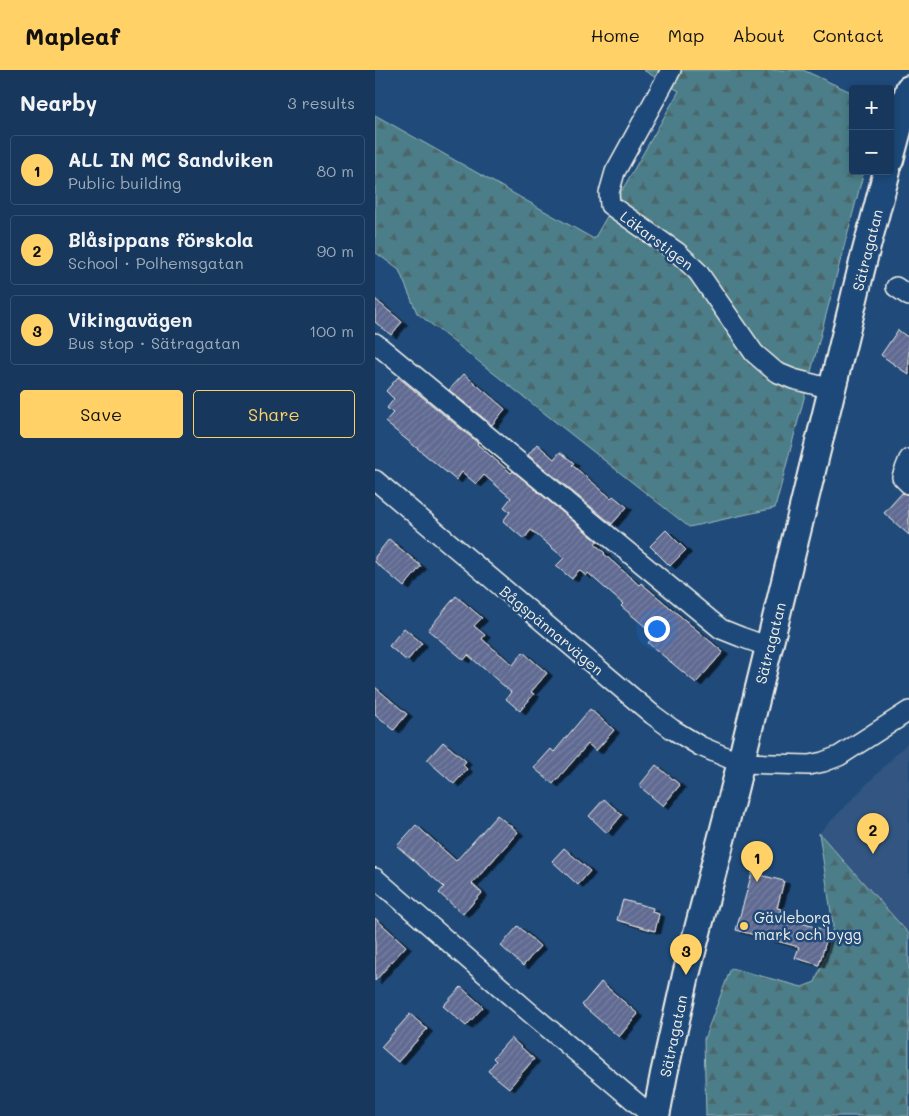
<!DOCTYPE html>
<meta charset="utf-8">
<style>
body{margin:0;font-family:Mali,sans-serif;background:#244365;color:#f1f3f6}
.controls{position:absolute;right:15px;top:15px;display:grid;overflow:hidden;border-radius:5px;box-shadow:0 2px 8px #0003}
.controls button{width:45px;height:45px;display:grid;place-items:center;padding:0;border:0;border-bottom:1px solid #365272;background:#17385c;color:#f1f3f6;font:25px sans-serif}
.you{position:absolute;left:281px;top:558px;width:18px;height:18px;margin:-12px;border:4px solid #fff;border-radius:50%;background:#1a73e8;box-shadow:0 0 0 8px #1a73e833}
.badge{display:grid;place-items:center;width:32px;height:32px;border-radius:50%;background:#ffd166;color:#111;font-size:16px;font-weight:700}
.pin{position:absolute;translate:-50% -41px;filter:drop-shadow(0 1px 2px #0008)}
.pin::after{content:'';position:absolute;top:26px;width:18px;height:15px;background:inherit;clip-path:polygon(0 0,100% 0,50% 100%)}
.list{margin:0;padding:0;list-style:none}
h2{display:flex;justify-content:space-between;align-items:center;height:65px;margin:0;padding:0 20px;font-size:21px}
h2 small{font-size:16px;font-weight:400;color:#9eacbb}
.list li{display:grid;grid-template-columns:32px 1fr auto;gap:15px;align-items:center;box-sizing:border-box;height:70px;margin:0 10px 10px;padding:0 10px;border:1px solid #365272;border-radius:5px}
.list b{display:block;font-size:19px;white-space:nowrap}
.list p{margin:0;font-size:16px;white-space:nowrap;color:#9eacbb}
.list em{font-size:16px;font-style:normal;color:#9eacbb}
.actions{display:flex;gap:10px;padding:15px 20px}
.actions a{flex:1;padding:11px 0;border:1px solid #ffd166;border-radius:5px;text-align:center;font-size:18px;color:#ffd166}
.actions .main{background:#ffd166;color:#111}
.map{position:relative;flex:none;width:534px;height:1046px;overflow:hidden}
header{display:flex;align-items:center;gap:30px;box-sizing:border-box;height:70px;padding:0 25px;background:#ffd166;color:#111}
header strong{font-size:24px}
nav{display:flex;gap:28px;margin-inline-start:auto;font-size:18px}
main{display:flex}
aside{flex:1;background:#17385c}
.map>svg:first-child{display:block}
</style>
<header>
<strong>Mapleaf</strong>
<nav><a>Home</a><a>Map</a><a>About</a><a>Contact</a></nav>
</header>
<main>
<aside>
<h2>Nearby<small>3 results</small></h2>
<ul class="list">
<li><span class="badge">1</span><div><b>ALL IN MC Sandviken</b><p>Public building</p></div><em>80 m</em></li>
<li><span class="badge">2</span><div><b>Blåsippans förskola</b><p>School · Polhemsgatan</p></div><em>90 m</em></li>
<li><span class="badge">3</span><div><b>Vikingavägen</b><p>Bus stop · Sätragatan</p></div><em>100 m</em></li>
</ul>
<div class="actions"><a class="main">Save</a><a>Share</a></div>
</aside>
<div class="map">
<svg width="534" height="1046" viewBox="0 0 534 1046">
<defs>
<pattern id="forest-firs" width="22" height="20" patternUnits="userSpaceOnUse" patternTransform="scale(1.25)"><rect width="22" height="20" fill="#4c7e89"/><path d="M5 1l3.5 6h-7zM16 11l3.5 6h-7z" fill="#4b666b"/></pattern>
<pattern id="building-hatch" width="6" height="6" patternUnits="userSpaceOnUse" patternTransform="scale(1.25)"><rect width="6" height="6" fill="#606a92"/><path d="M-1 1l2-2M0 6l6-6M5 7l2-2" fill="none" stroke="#7780a1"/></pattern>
<filter id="shadow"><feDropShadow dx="5.5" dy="3" stdDeviation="0" flood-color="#0009"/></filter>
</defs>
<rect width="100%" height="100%" fill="#1f4a7a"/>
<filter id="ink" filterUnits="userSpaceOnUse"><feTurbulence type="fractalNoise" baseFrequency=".02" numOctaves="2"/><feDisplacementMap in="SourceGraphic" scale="10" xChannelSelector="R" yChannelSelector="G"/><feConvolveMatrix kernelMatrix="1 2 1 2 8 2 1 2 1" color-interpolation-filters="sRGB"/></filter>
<g filter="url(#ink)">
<!-- built -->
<path fill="#325481" d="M534 671V864L444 763Z"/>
<!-- forest -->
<path fill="url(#forest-firs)" stroke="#a0b8b8" d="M268 0H428L478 23V101H489L400 438 314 457 42 243 24 200 0 182V45L219 169 304 21Z
M444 763 534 864V1046H331L329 969 356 898 427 917 440 912 453 880 458 856Z"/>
<!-- building -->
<path fill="url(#building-hatch)" stroke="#f4f1e8" filter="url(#shadow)" d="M0 229 27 252 16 265 0 252Z
M523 260 534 268V305L506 285Z
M89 304 130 339 117 355 74 320Z
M23 307 103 373 102 374 136 403 138 401 222 471 220 474 230 483 229 484 264 515 266 513 348 582 321 613 273 573 280 565 246 536 248 534 213 503 211 506 204 500 197 509 181 496 189 488 156 460 149 469 128 451 135 442 129 437 136 428 109 405 101 414 87 402 81 410 10 352 18 343 12 338 19 329 11 321Z
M162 374 179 389 185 382 199 393 197 395 236 428 238 426 252 437 237 454 153 385Z
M527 423 534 425V465L509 443Z
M291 460 311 480 295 496 275 476Z
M14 469 46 496 29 517 0 492V487Z
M81 526 107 548 99 556 110 565 107 569 138 595 148 582 172 603 156 622 159 624 145 641 131 629 136 622 93 585 89 590 53 560Z
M29 558 47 573 32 591 14 576Z
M0 617 32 644 19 660 0 644Z
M215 639 239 660 221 681 213 674 178 714 159 698 176 679 179 682Z
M68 672 91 691 88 695 92 699 79 714 52 690Z
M281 695 305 715 288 736 264 716Z
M229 729 247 745 232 763 214 746Z
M122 745 143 762 97 814 107 823 88 844 64 823 69 817 22 776 41 755 81 791Z
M189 778 215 801 203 815 177 791Z
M377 803 409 811 402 838 407 839 405 847 454 861 444 895 420 888 424 877 361 860Z
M248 830 278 838 277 842 284 844 280 861 242 850Z
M0 848 31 876 0 911Z
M143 856 165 876 148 896 126 876Z
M226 912 263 944 244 967 207 935Z
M86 917 108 937 91 956 68 936Z
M35 944 52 959 23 992 6 977Z
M136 968 159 989 134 1018 113 1001 121 991 118 988Z"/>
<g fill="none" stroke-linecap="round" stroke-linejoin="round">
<!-- street casing -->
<g stroke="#f4f1e8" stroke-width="22">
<path id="street" d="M296 0 240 102 234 123 235 135 302 182 323 202 379 283 401 302 418 309 457 319
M521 217 534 226
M0 273 346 559 366 567 394 577
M534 389 527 407 534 414
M0 410 278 645 297 659 325 676 365 693 434 695 448 692 464 686 534 641
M0 808 153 941 277 1046"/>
</g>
<!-- secondary casing -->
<g stroke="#f4f1e8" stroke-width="30">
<path id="secondary" d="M515 90 534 19
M281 1046 289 1004 311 905 359 720 489 188 512 101"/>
</g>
<!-- street -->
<use href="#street" stroke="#1f4a7a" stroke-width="19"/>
<!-- secondary -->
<use href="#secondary" stroke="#1f4a7a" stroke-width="26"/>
</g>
</g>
<!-- markers -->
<circle fill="#ffd166" stroke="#1f4a7a" stroke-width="2" cx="369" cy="856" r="5"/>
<g text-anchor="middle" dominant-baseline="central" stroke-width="5" stroke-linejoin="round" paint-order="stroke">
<!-- street labels -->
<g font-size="15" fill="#f4f1e8" stroke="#1f4a7a">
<text transform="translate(282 170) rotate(37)">Läkarstigen</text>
<text transform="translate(492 180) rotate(-76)">Sätragatan</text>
<text transform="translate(177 560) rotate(40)">Bågspännarvägen</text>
<text transform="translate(395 573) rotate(-76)">Sätragatan</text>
<text transform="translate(298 966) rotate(-78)">Sätragatan</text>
</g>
<!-- poi labels -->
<g font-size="15" fill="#f4f1e8" stroke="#1f4a7a" text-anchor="start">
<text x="379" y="847">Gävleborg<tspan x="379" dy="17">mark och bygg</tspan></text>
</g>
</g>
</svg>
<div class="controls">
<button>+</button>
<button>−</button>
</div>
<div class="you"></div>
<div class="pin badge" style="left:382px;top:812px">1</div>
<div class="pin badge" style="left:498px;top:784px">2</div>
<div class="pin badge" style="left:311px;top:905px">3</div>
</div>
</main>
